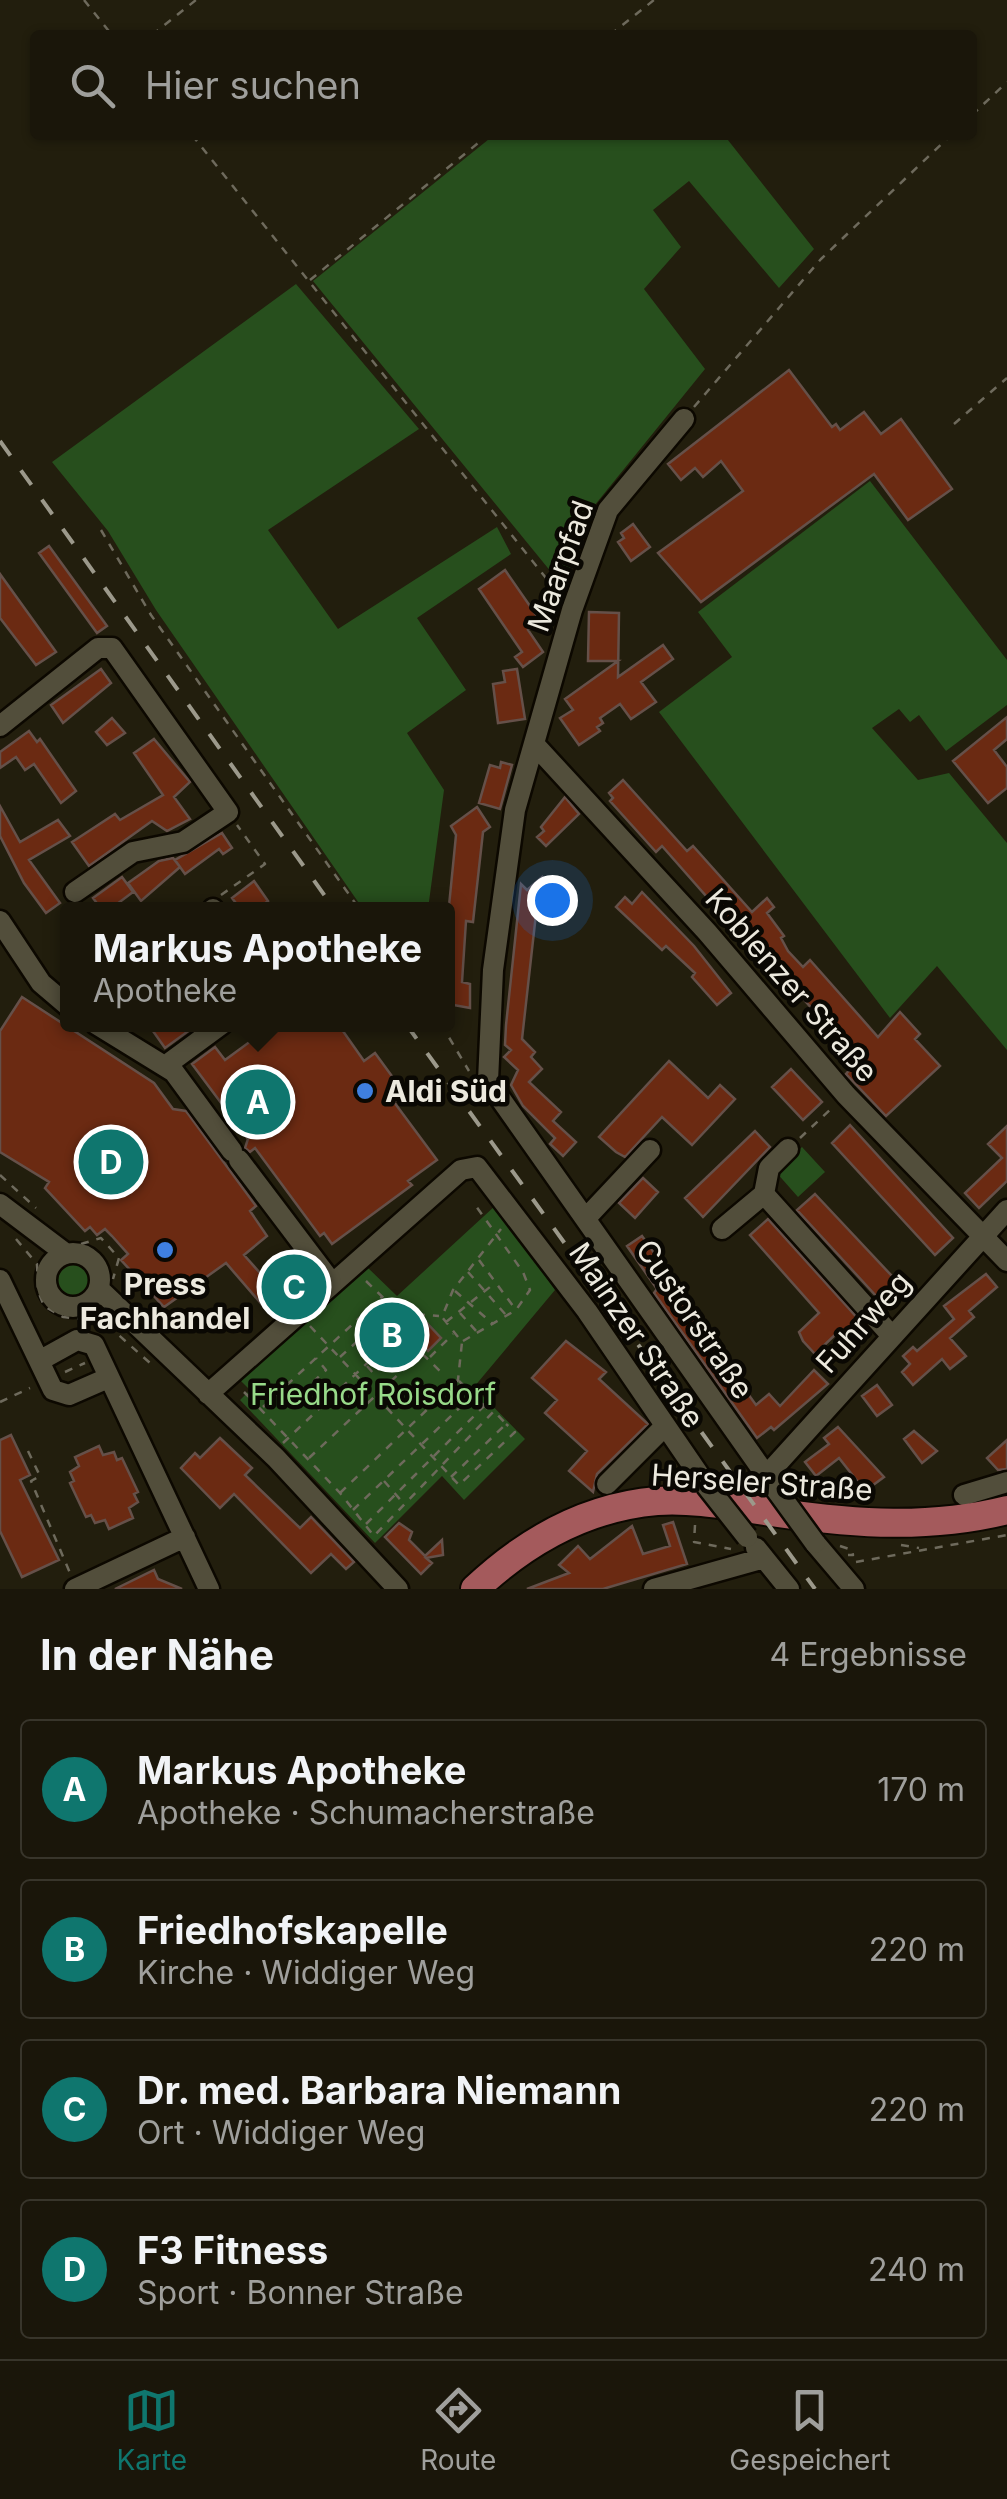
<!DOCTYPE html>
<html lang="de">
<meta charset="utf-8">
<style>
body{margin:0;font-family:Inter,sans-serif;background:#272318;color:#f1f3f6}
.you{position:absolute;left:552px;top:900px;width:35px;height:35px;margin:-25px;border:8px solid #fff;border-radius:50%;background:#1a73e8;box-shadow:0 0 0 15px #1a73e833}
.badge{display:grid;place-items:center;width:65px;height:65px;border-radius:50%;background:#0f766e;color:#fff;font-size:32px;font-weight:700}
.pin{position:absolute;translate:-50% -50%;border:5px solid #fff;box-shadow:0 2px 10px #0006}
.popup{position:absolute;left:60px;top:902px;width:395px;height:130px;box-sizing:border-box;display:grid;place-content:center;border-radius:10px;background:#1a160a;filter:drop-shadow(0 2px 8px #0005);font-size:32px;white-space:nowrap;color:#9f9f9c}
.popup b{font-size:38px;color:#f1f3f6}
.popup::after{content:'';position:absolute;left:50%;top:100%;margin-left:-20px;border:20px solid transparent;border-top-color:#1a160a}
.list{margin:0;padding:0;list-style:none}
h2{display:flex;justify-content:space-between;align-items:center;height:130px;margin:0;padding:0 40px;font-size:42px}
h2 small{font-size:32px;font-weight:400;color:#9f9f9c}
.list li{display:grid;grid-template-columns:65px 1fr auto;gap:30px;align-items:center;box-sizing:border-box;height:140px;margin:0 20px 20px;padding:0 20px;border:2px solid #38352b;border-radius:10px}
.list b{display:block;font-size:38px;white-space:nowrap}
.list p{margin:0;font-size:32px;white-space:nowrap;color:#9f9f9c}
.list em{font-size:32px;font-style:normal;color:#9f9f9c}
.icon{flex:none;width:55px;height:55px;fill:none;stroke:currentColor;stroke-width:2;stroke-linecap:round;stroke-linejoin:round}
.map{position:relative;flex:none;width:1007px;height:1589px;overflow:hidden}
.search{position:absolute;background:#1a160a;box-shadow:0 2px 8px #0004;left:30px;right:30px;top:30px;height:110px;display:flex;align-items:center;gap:25px;box-sizing:border-box;padding:0 35px;border-radius:10px;color:#9f9f9c;font-size:38px}
.sheet{height:770px;background:#1a160a}
nav{display:flex;justify-content:space-around;align-items:center;box-sizing:border-box;height:140px;border-top:2px solid #38352b;background:#1a160a;font-size:28px;color:#9f9f9c}
nav a{display:grid;justify-items:center;gap:5px}
nav .on{color:#0f766e}
.map>svg:first-child{display:block}
</style>
<div class="map">
<svg width="1007" height="1589" viewBox="0 0 1007 1589">
<rect width="100%" height="100%" fill="#221e0d"/>
<!-- green -->
<path fill="#274f1d" d="M494 135H724L814 249 779 288 689 181 653 210 681 247 644 289 705 369 590 511 568 574 556 578 313 281Z
M296 284 419 429 268 530 338 629 497 527 511 554 417 618 466 690 407 733 444 790 428 909H363L156 610 108 531 52 462Z
M870 481 1007 660V705L946 751 919 715 910 722 899 709 872 728 918 780 949 773 1007 843V1050L937 966 890 1018 659 712 732 657 698 612Z
M802 1147 825 1172 798 1197 775 1171Z
M496 1205 555 1290 474 1387 525 1439 464 1500 442 1476 375 1543 240 1400 250 1390 240 1380 366 1266 397 1296Z
M58 1281a16 16 0 1 1 32 0a16 16 0 1 1-32 0Z"/>
<!-- building -->
<path fill="#6b2a12" stroke="#655049" stroke-width="2.5" d="M789 370 832 427 836 424 840 430 864 412 881 434 901 419 952 489 908 520 874 474 701 602 658 553 743 491 721 461 703 477 695 468 681 480 668 464Z
M633 524 650 547 631 561 618 542 624 538 621 533Z
M49 546 107 626 97 633 39 553Z
M505 570 541 622 528 630 543 652 523 667 515 657 522 652 479 589Z
M0 574 56 652 36 665 0 618Z
M589 612 619 613 618 677 663 645 673 659 641 682 656 702 631 719 620 704 600 718 603 723 597 727 600 731 579 745 560 718 573 710 565 699 618 661H588Z
M101 669 111 683 63 723 51 705Z
M517 669 525 719 498 723 493 684 505 682 503 671Z
M1007 717V739L994 750 1007 767V788L988 803 953 761Z
M112 718 125 733 107 745 96 732Z
M29 731 37 742 40 739 76 791 61 803 34 764 25 770 16 757 0 768V752Z
M154 739 190 782 174 797 190 819 167 831 152 821 89 866 72 842 115 814 120 820 163 795 134 753Z
M501 762 512 765 500 809 479 803 490 765 500 768Z
M623 780 687 851 693 846 752 912 767 898 774 907 767 913 784 936 781 938 788 951 803 967 810 960 878 1037 900 1012 920 1034 915 1039 940 1066 886 1116 846 1074 858 1060 763 954 767 950 736 917 729 922 662 846 656 852 610 801 613 798 609 793Z
M565 797 579 814 546 846 537 837 544 831 541 827Z
M0 806 20 842 58 820 70 836 29 860 60 903 46 913 24 883 0 836Z
M477 807 490 827 483 832 473 922 466 921 462 982 470 984V1008L448 1004 453 966 448 965V916L456 835 451 826Z
M222 833 232 848 223 854 219 849 185 874 175 860Z
M173 858 180 867 141 901 128 883 159 861Z
M122 877 133 892 109 910H102L93 898Z
M541 878 540 883 563 887 552 898 539 887 522 1039 535 1052 531 1057 542 1069 529 1082 561 1112 553 1121 576 1142 563 1156 550 1144 555 1138 523 1106 511 1085 518 1070 504 1057 511 1050 505 1045 506 1025 521 884 527 890Z
M254 881 268 901 256 910H227L235 902 232 898Z
M642 892 694 946 731 993 717 1005 692 977 695 973 666 946 662 950 616 907 625 897 632 904Z
M22 997 154 1083 173 1109 186 1111 256 1206 250 1211 267 1236 244 1255 268 1282 292 1261 309 1280 300 1288 303 1291 279 1312 270 1302 264 1307 226 1263 164 1307 121 1260 128 1254 112 1236 105 1229 97 1235 90 1227 85 1231 45 1188 49 1182 0 1152V1031Z
M148 1024H198L165 1048Z
M274 1024H338L364 1061 375 1053 405 1094 394 1102 437 1160 408 1181 412 1185 332 1244 324 1233 320 1236 255 1148 250 1152 245 1148 248 1139 192 1064 215 1047 225 1060Z
M669 1061 708 1098 720 1085 735 1099 692 1145 662 1117 625 1157 616 1152 599 1137Z
M791 1069 822 1102 803 1120 772 1087Z
M850 1125 953 1238 935 1255 832 1143Z
M1007 1126V1181L979 1208 965 1193 1002 1158 988 1144Z
M755 1131 770 1147 703 1217 685 1198Z
M643 1178 658 1192 635 1218 619 1203Z
M815 1194 906 1291 888 1309 797 1210Z
M768 1219 870 1332 853 1347 838 1332 815 1354 803 1341 799 1332 819 1313 750 1235Z
M642 1236 665 1268 660 1272 756 1405 769 1394 780 1406 814 1370 828 1384 774 1430 771 1427 757 1438 654 1293 657 1289 627 1246Z
M986 1274 997 1287 969 1311 974 1317 950 1338 966 1356 950 1369 942 1359 913 1385 902 1372 910 1364 903 1356 913 1347 917 1351 954 1319 944 1306Z
M399 1319 408 1330 386 1351 376 1340Z
M425 1321 441 1338 428 1351 411 1334Z
M566 1341 606 1372 599 1379 648 1424 597 1474 593 1492 569 1471 587 1451 545 1413 557 1400 532 1378Z
M877 1385 892 1405 877 1416 862 1396Z
M838 1427 884 1477 865 1491 839 1458 816 1476 805 1462 829 1444 824 1438Z
M914 1431 937 1451 922 1463 904 1439Z
M11 1435 30 1475 20 1480 59 1560 22 1577 0 1531V1440Z
M220 1438 252 1468 245 1475 300 1528 311 1517 354 1562 346 1569 331 1554 311 1573 234 1494 220 1508 181 1468 195 1453 200 1458Z
M1007 1440V1469L998 1470 987 1458Z
M99 1446 103 1455 114 1452 117 1460 122 1458 138 1492 134 1494 138 1502 129 1508 133 1518 109 1529 105 1520 95 1523 91 1515 86 1517 70 1483 74 1481 70 1472 79 1466 75 1457Z
M673 1522 687 1564 603 1589H527L569 1573 559 1565 578 1546 590 1559 632 1526 643 1554 670 1546 663 1525Z
M399 1523 412 1532 409 1540 425 1556 442 1540 443 1555 426 1558 432 1563 421 1574 385 1537Z
M154 1570 158 1579 182 1589H115Z"/>
<g fill="none" stroke-linecap="round" stroke-linejoin="round">
<!-- minor casing -->
<g stroke="#0c0800" stroke-width="25">
<path id="minor" d="M684 419 608 510 572 610 515 810 493 970 488 1081 775 1488
M0 726 98 648H112L228 812 183 842 133 852 75 892
M535 745 707 932 846 1095 1007 1261
M213 909V910
M0 921 41 983 68 1006
M96 1024 174 1072 232 1151
M165 1066 222 1024
M239 1160 332 1283
M764 1194 891 1335
M0 1204 65 1253
M587 1217 650 1150
M722 1229 764 1194 769 1168 788 1149
M46 1280a27 27 0 1 1 54 0a27 27 0 1 1-54 0Z
M0 1280 53 1390 69 1395 108 1378
M99 1289 276 1458 398 1589
M39 1361 77 1340 94 1345 209 1589
M208 1394 461 1170 477 1167 587 1311 706 1485
M766 1476 1007 1210
M607 1484 664 1427
M964 1495 1007 1482
M815 1543 854 1589
M756 1548 789 1589
M75 1589 185 1537
M654 1589 764 1558"/>
</g>
<!-- major casing -->
<g stroke="#0c0800" stroke-width="32">
<path id="major" d="M475 1589C526 1541 586 1507 657 1501 697 1498 740 1508 779 1513 856 1524 931 1529 1007 1510"/>
</g>
<!-- path -->
<path stroke="#6e6a5c" stroke-width="2.5" stroke-dasharray="8 8" stroke-linecap="butt" d="M84 0 112 35
M152 35 196 0
M610 35 654 0
M972 115 1007 82
M192 135 558 593
M310 280 488 135
M694 407 821 259 951 135
M954 424 1007 378
M101 530 151 615 360 910
M221 895 265 864 237 825
M441 1024 469 1071
M800 1138 834 1106
M0 1175 36 1208
M16 1239 37 1264 38 1291 44 1306 63 1317 104 1322 150 1363
M81 1244 101 1238 119 1258 113 1279
M479 1260 516 1310
M468 1272 506 1315
M366 1281 399 1313 439 1316
M455 1291 493 1324
M460 1313 477 1332
M446 1322 495 1283
M310 1326 459 1485 515 1432 506 1424
M367 1334 387 1359
M463 1341 516 1310 530 1290 523 1272 473 1202
M340 1357 393 1309
M430 1357 453 1334
M367 1366 374 1374 407 1339 443 1374
M65 1372 85 1363
M459 1381 492 1413
M244 1392 248 1396 254 1390 250 1381
M278 1393 289 1404 326 1370 316 1358
M248 1396 340 1493 374 1536 494 1411 506 1424 451 1477
M0 1402 30 1388
M263 1407 382 1297
M283 1443 380 1351
M28 1451 40 1476 31 1481 70 1573
M309 1458 420 1354
M384 1481 405 1505
M340 1493 458 1380 462 1342 442 1317 453 1290 501 1229
M353 1510 473 1395
M366 1524 484 1406
M695 1525 694 1542 731 1549
M901 1545 919 1548
M840 1546 852 1550 853 1555H848
M856 1562 1007 1535"/>
<!-- minor -->
<use href="#minor" stroke="#524e3b" stroke-width="20"/>
<!-- major -->
<use href="#major" stroke="#a45a5c" stroke-width="28"/>
<!-- rail -->
<path stroke="#9c998b" stroke-width="4" stroke-dasharray="18 18" stroke-linecap="butt" d="M0 441 335 910
M406 1024 815 1589"/>
<!-- minor-bridge casing -->
<g stroke="#0c0800" stroke-width="25" stroke-linecap="butt">
<path id="minor-bridge" d="M706 1485 747 1537
M775 1488 815 1543"/>
</g>
<!-- minor-bridge -->
<use href="#minor-bridge" stroke="#524e3b" stroke-width="20"/>
</g>
<!-- markers -->
<g fill="#3f7fe0" stroke="#0a0803" stroke-width="4">
<circle cx="365" cy="1091" r="10"/>
<circle cx="165" cy="1250" r="10"/>
</g>
<g text-anchor="middle" dominant-baseline="central" stroke-width="9" stroke-linejoin="round" paint-order="stroke">
<!-- street labels -->
<g font-size="30" fill="#ece9de" stroke="#0a0803">
<text transform="translate(560 566) rotate(-70)">Maarpfad</text>
<text transform="translate(792 985) rotate(49)">Koblenzer Straße</text>
<text transform="translate(695 1319) rotate(56)">Custorstraße</text>
<text transform="translate(863 1322) rotate(-48)">Fuhrweg</text>
<text transform="translate(637 1335) rotate(56)">Mainzer Straße</text>
<text transform="translate(762 1482) rotate(4)">Herseler Straße</text>
</g>
<!-- poi labels -->
<g font-size="30" font-weight="bold" fill="#ece9de" stroke="#0a0803" text-anchor="start">
<text x="385" y="1091">Aldi Süd</text>
<text x="165" y="1284" text-anchor="middle">Press<tspan x="165" dy="34">Fachhandel</tspan></text>
</g>
<!-- park labels -->
<g font-size="30" fill="#98da89" stroke="#0a0803">
<text x="373" y="1394">Friedhof Roisdorf</text>
</g>
</g>
</svg>
<div class="you"></div>
<div class="pin badge" style="left:258px;top:1102px">A</div>
<div class="popup"><b>Markus Apotheke</b>Apotheke</div>
<div class="pin badge" style="left:392px;top:1335px">B</div>
<div class="pin badge" style="left:294px;top:1287px">C</div>
<div class="pin badge" style="left:111px;top:1162px">D</div>
<div class="search"><svg class="icon" aria-label="search" viewBox="0 0 24 24"><circle cx="10" cy="10" r="6"/><path d="M15 15l6 6"/></svg>Hier suchen</div>
</div>
<section class="sheet">
<h2>In der Nähe<small>4 Ergebnisse</small></h2>
<ul class="list">
<li><span class="badge">A</span><div><b>Markus Apotheke</b><p>Apotheke · Schumacherstraße</p></div><em>170 m</em></li>
<li><span class="badge">B</span><div><b>Friedhofskapelle</b><p>Kirche · Widdiger Weg</p></div><em>220 m</em></li>
<li><span class="badge">C</span><div><b>Dr. med. Barbara Niemann</b><p>Ort · Widdiger Weg</p></div><em>220 m</em></li>
<li><span class="badge">D</span><div><b>F3 Fitness</b><p>Sport · Bonner Straße</p></div><em>240 m</em></li>
</ul>
</section>
<nav>
<a class="on"><svg class="icon" aria-label="map" viewBox="0 0 24 24"><path d="M3 6l6-2 6 2 6-2v14l-6 2-6-2-6 2zM9 4v14M15 6v14"/></svg>Karte</a>
<a><svg class="icon" aria-label="directions" viewBox="0 0 24 24"><path d="M12 3l9 9-9 9-9-9zM9 14v-3h6M13 9l2 2-2 2"/></svg>Route</a>
<a><svg class="icon" aria-label="saved" viewBox="0 0 24 24"><path d="M7 4h10v16l-5-4-5 4z"/></svg>Gespeichert</a>
</nav>
